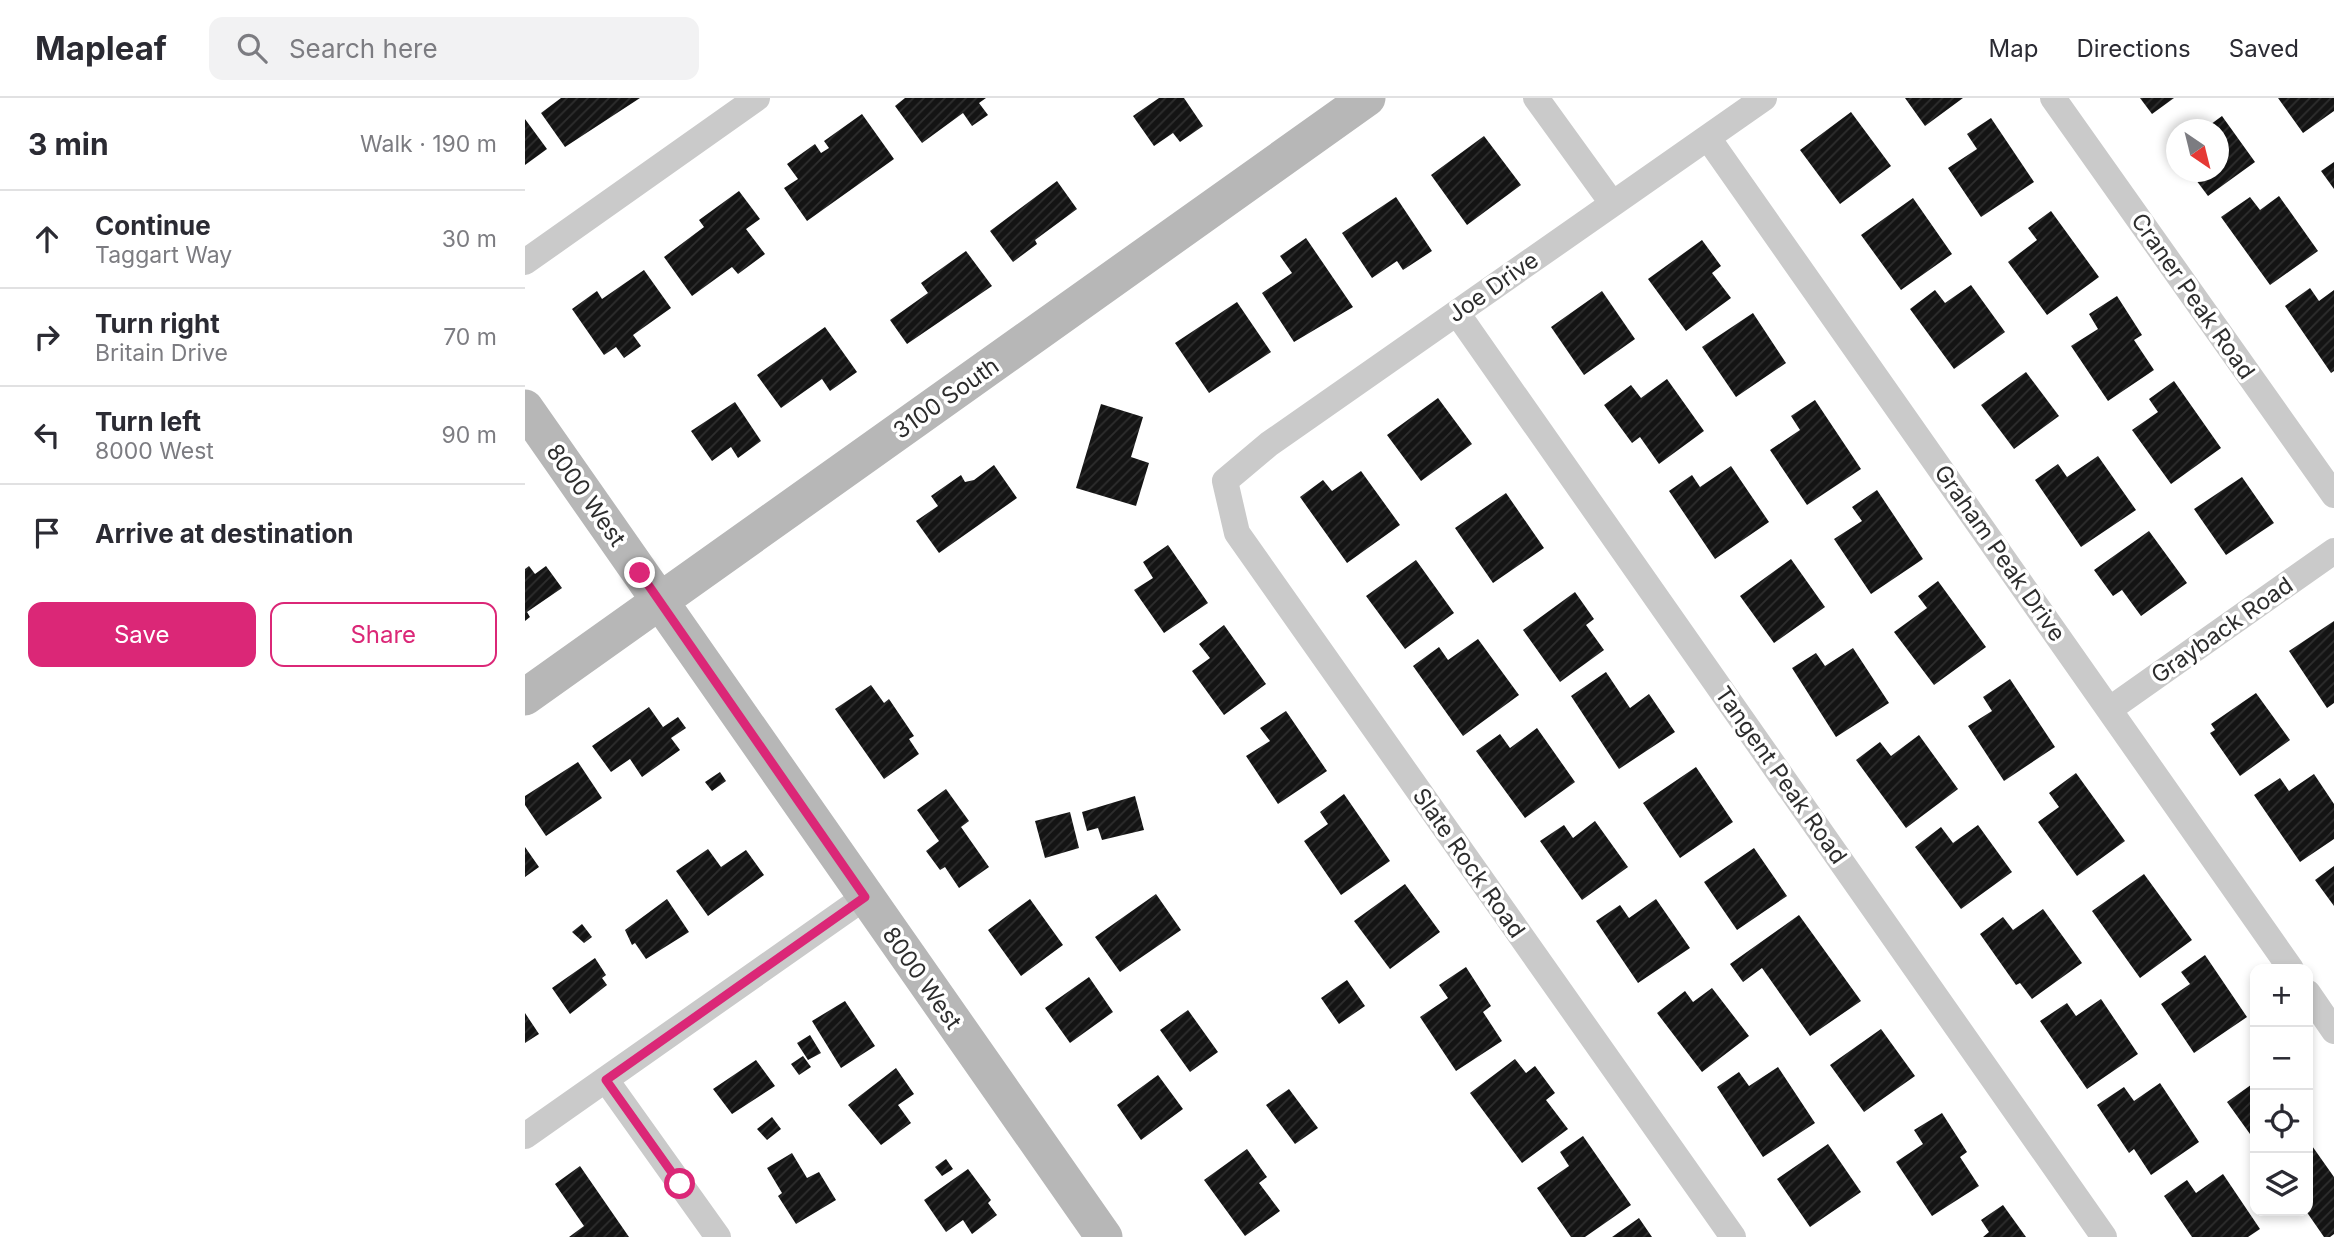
<!DOCTYPE html>
<meta charset="utf-8">
<style>
body{margin:0;font-family:Inter,sans-serif;background:#f2f2f3;color:#2b2b33}
.controls{position:absolute;right:21px;bottom:21px;display:grid;overflow:hidden;border-radius:14px;box-shadow:0 4px 10px #0003}
.controls button{width:63px;height:63px;display:grid;place-items:center;padding:0;border:0;border-bottom:2px solid #e1e1e2;background:#fff;color:#2b2b33;font:35px sans-serif}
.compass{position:absolute;left:1641px;top:21px;width:63px;height:63px;border-radius:50%;background:#fff;box-shadow:0 4px 10px #0003;rotate:145deg}
.stop{position:absolute;width:21px;height:21px;margin:-16px;border:5px solid #db2777;border-radius:50%;background:#fff}
.stop.end{background:#db2777;border-color:#fff;box-shadow:0 2px 7px #0008}
.list{margin:0;padding:0;list-style:none}
h2{display:flex;justify-content:space-between;align-items:center;height:91px;margin:0;padding:0 28px;font-size:30px}
h2 small{font-size:23px;font-weight:400;color:#7c7c81}
.list li{display:grid;grid-template-columns:46px 1fr auto;gap:21px;align-items:center;box-sizing:border-box;height:98px;padding:0 28px;border-top:2px solid #e1e1e2}
.list b{display:block;font-size:26px;white-space:nowrap}
.list p{margin:0;font-size:23px;white-space:nowrap;color:#7c7c81}
.list em{font-size:23px;font-style:normal;color:#7c7c81}
.actions{display:flex;gap:14px;padding:21px 28px}
.actions a{flex:1;padding:16px 0;border:2px solid #db2777;border-radius:14px;text-align:center;font-size:24px;color:#db2777}
.actions .main{background:#db2777;color:#fff}
.icon{flex:none;width:38px;height:38px;fill:none;stroke:currentColor;stroke-width:2;stroke-linecap:round;stroke-linejoin:round}
.map{position:relative;flex:none;width:1809px;height:1139px;overflow:hidden}
header{display:flex;align-items:center;gap:42px;box-sizing:border-box;height:98px;padding:0 35px;background:#fff;border-bottom:2px solid #e1e1e2}
header strong{font-size:33px}
nav{display:flex;gap:38px;margin-inline-start:auto;font-size:24px}
.search{width:490px;height:63px;background:#f2f2f3;display:flex;align-items:center;gap:18px;box-sizing:border-box;padding:0 24px;border-radius:14px;color:#7c7c81;font-size:26px}
main{display:flex}
aside{flex:1;background:#fff}
.map>svg:first-child{display:block}
</style>
<header>
<strong>Mapleaf</strong>
<div class="search"><svg class="icon" aria-label="search" viewBox="0 0 24 24"><circle cx="10" cy="10" r="6"/><path d="M15 15l6 6"/></svg>Search here</div>
<nav><a>Map</a><a>Directions</a><a>Saved</a></nav>
</header>
<main>
<aside>
<h2>3 min<small>Walk · 190 m</small></h2>
<ul class="list">
<li><svg class="icon" aria-label="ahead" viewBox="0 0 24 24"><path d="M12 20V5M6 11l6-6 6 6"/></svg><div><b>Continue</b><p>Taggart Way</p></div><em>30 m</em></li>
<li><svg class="icon" aria-label="right" viewBox="0 0 24 24"><path d="M7 20v-9h11M14 6l5 5-5 5"/></svg><div><b>Turn right</b><p>Britain Drive</p></div><em>70 m</em></li>
<li><svg class="icon" aria-label="left" viewBox="0 0 24 24"><path d="M17 20v-9H6M10 6l-5 5 5 5"/></svg><div><b>Turn left</b><p>8000 West</p></div><em>90 m</em></li>
<li><svg class="icon" aria-label="arrive" viewBox="0 0 24 24"><path d="M6 21V4h12l-3 4 3 4H6"/></svg><div><b>Arrive at destination</b></div></li>
</ul>
<div class="actions"><a class="main">Save</a><a>Share</a></div>
</aside>
<div class="map">
<svg width="1809" height="1139" viewBox="0 0 1809 1139">
<defs>
<pattern id="building-hatch" width="6" height="6" patternUnits="userSpaceOnUse" patternTransform="scale(1.75)"><rect width="6" height="6" fill="#141414"/><path d="M-1 1l2-2M0 6l6-6M5 7l2-2" fill="none" stroke="#2e2e2e"/></pattern>
</defs>
<rect width="100%" height="100%" fill="#fff"/>
<!-- building -->
<path fill="url(#building-hatch)" d="M36 0H115L40 49 16 15Z
M380 0H461L454 5 463 17 447 28 438 15 397 45 370 8Z
M634 0H659L678 28 655 44 648 35 629 48 608 18Z
M1380 0H1438L1400 28Z
M1615 0H1649L1627 16Z
M1753 0H1809V13L1778 35Z
M1326 14 1366 68 1315 106 1275 52Z
M337 16 369 61 282 123 259 90 273 81 262 66 290 46 296 55 304 50 299 43Z
M1697 18 1730 64 1683 98 1665 74H1694V32H1678Z
M1466 20 1509 84 1456 119 1423 70 1452 51 1442 36Z
M0 21 22 51 0 67Z
M959 38 996 87 942 127 906 77Z
M1809 64V91L1796 73Z
M532 83 552 111 510 142 512 146 488 164 465 133Z
M214 93 235 121 221 131 240 156 213 176 207 169 167 198 139 159 179 129 174 122Z
M1754 98 1793 153 1745 187 1696 119 1725 99 1735 112Z
M871 99 907 153 878 172 872 163 847 180 817 135Z
M1388 100 1427 156 1376 192 1336 137Z
M1526 113 1574 179 1522 217 1483 164 1512 142 1503 130Z
M781 140 828 209 769 244 737 195 767 175 755 158Z
M1177 142 1196 168 1187 175 1206 200 1161 233 1123 181Z
M441 153 467 188 382 246 365 222 403 195 396 185Z
M119 172 146 210 108 237 116 248 99 260 91 249 79 257 47 211 72 193 77 201Z
M1446 187 1480 234 1429 271 1385 211 1410 192 1420 205Z
M1785 190 1794 203 1809 192V273L1806 275 1760 208Z
M1077 193 1110 241 1059 277 1026 229Z
M1592 198 1617 237 1609 242 1629 272 1583 303 1546 248 1573 231 1564 216Z
M712 204 746 254 684 295 650 245Z
M1228 215 1261 265 1211 299 1177 249Z
M300 229 332 274 305 293 297 281 256 310 232 277Z
M1501 274 1534 318 1489 351 1456 307Z
M1142 281 1179 333 1134 366 1115 339 1107 345 1079 307 1106 287 1116 300Z
M1649 283 1696 350 1646 386 1607 332 1633 314 1624 301Z
M913 300 947 346 896 383 862 337Z
M1290 302 1336 371 1282 407 1245 352 1275 332 1266 318Z
M210 304 236 343 213 360 206 349 187 363 166 333Z
M576 306 618 319 606 359 624 365 611 408 551 390Z
M1573 358 1611 412 1556 449 1510 382 1533 366 1542 379Z
M469 367 492 400 414 455 391 423 413 408 406 398 436 377 440 384 449 382Z
M1206 368 1244 424 1190 461 1144 393 1167 377 1175 389Z
M836 373 875 427 822 465 775 399 798 382 807 393Z
M1717 379 1749 425 1701 457 1669 411Z
M1352 392 1398 461 1346 496 1309 441 1337 423 1327 409Z
M981 395 1019 450 968 485 930 430Z
M1624 433 1662 485 1616 518 1597 492 1588 498 1569 472Z
M643 447 683 505 639 535 609 492 628 480 618 464Z
M1266 461 1300 509 1249 545 1215 498Z
M891 462 929 515 880 551 841 498Z
M4 468 10 476 21 468 37 490 2 514 5 519 0 523V471Z
M1413 483 1461 549 1409 587 1369 534 1402 510 1393 498Z
M1050 494 1069 521 1061 527 1079 552 1035 584 998 532Z
M1809 523V605L1802 610 1764 553Z
M699 527 741 586 699 617 667 573 685 560 674 546Z
M953 541 994 597 938 638 888 568 914 549 923 562Z
M1328 550 1364 605 1311 639 1267 570 1291 555 1300 568Z
M1081 574 1105 610 1124 596 1150 634 1094 671 1046 598Z
M1485 581 1530 649 1479 683 1443 628 1467 613 1458 599Z
M346 587 359 605 364 601 389 638 384 641 394 656 359 681 310 611Z
M1731 595 1765 642 1715 678 1685 635 1690 632 1686 626Z
M124 609 138 629 153 619 161 630 146 640 155 652 117 679 105 661 86 674 67 648Z
M761 613 802 673 753 706 721 658 745 643 735 630Z
M1012 630 1050 684 1000 720 951 653 975 636 985 650Z
M1394 637 1433 691 1381 730 1331 662 1355 644 1366 658Z
M53 664 77 700 21 738 0 707V698Z
M1171 669 1208 724 1155 760 1118 705Z
M195 674 201 683 187 693 180 684Z
M1551 675 1600 743 1552 778 1513 724 1534 709 1524 695Z
M1789 676 1809 706V741L1775 764 1729 697 1755 680 1764 693Z
M421 691 444 723 436 729 464 769 434 790 420 769 415 772 401 753 414 743 392 712Z
M819 696 865 763 816 797 779 743 803 726 795 714Z
M610 698 619 732 577 742 573 730 562 733 557 714Z
M545 714 554 750 520 760 510 723Z
M1070 723 1103 769 1057 802 1015 743 1039 727 1048 740Z
M1453 727 1487 774 1436 811 1390 749 1416 729 1428 745Z
M0 749 14 769 0 779Z
M1229 750 1262 798 1212 832 1179 784Z
M183 751 196 769 221 752 239 777 183 818 151 773Z
M1809 768V808L1790 782Z
M1619 776 1667 842 1615 880 1567 813Z
M880 786 915 834 865 871 829 823Z
M631 796 656 832 595 874 570 839Z
M142 801 164 834 121 861 110 845 107 847 100 832Z
M505 801 538 847 496 878 463 832Z
M1131 801 1165 850 1113 885 1071 823 1095 807 1104 820Z
M1518 811 1557 865 1507 901 1495 885 1491 887 1455 836 1478 819 1488 832Z
M1274 817 1336 903 1285 938 1237 870 1218 884 1205 866Z
M57 826 67 839 59 845 47 834Z
M1680 857 1722 919 1669 955 1636 906 1665 886 1656 874Z
M70 860 81 877 77 880 82 887 45 916 27 890Z
M941 869 966 908 958 914 977 943 931 973 895 919 923 900 914 887Z
M564 879 588 914 545 945 520 910Z
M822 882 840 908 814 926 796 900Z
M1187 890 1224 938 1177 974 1132 915 1160 893 1168 904Z
M1576 901 1613 956 1562 991 1515 923 1542 905 1551 918Z
M320 903 350 948 316 970 287 923Z
M663 912 693 954 665 974 635 932Z
M0 915 14 936 0 945Z
M1356 931 1390 978 1339 1014 1305 967Z
M285 937 296 955 283 962 272 945Z
M278 958 286 969 274 977 266 966Z
M990 961 1001 975 1010 968 1030 995 1021 1002 1043 1031 997 1065 945 995Z
M231 962 250 988 207 1016 188 991Z
M1253 969 1290 1025 1238 1059 1192 989 1214 974 1224 988Z
M371 970 389 996 373 1007 386 1025 356 1047 323 1007Z
M633 977 658 1011 616 1042 592 1007Z
M1730 984V1043L1702 1004Z
M1635 985 1674 1044 1626 1077 1609 1051 1604 1055 1572 1007 1599 989 1609 1003Z
M764 991 793 1030 770 1046 741 1007Z
M1417 1015 1442 1054 1435 1059 1454 1088 1407 1118 1371 1064 1398 1046 1389 1032Z
M247 1019 256 1031 242 1042 232 1031Z
M1058 1038 1106 1107 1060 1139H1046L1012 1090 1044 1068 1035 1054Z
M1785 1045 1809 1079V1136L1805 1139H1799L1781 1113Z
M1303 1046 1336 1094 1285 1129 1252 1081Z
M722 1051 742 1079 734 1085 755 1113 720 1138 679 1082Z
M267 1055 282 1080 294 1074 311 1102 271 1126 253 1098 257 1095 242 1070Z
M421 1061 428 1071 417 1078 410 1069Z
M55 1068 104 1139H44L59 1128 30 1086Z
M443 1071 466 1102 463 1105 472 1117 447 1136 438 1122 421 1134 399 1102Z
M1698 1076 1735 1131 1723 1139H1667L1639 1098 1662 1082 1671 1095Z
M1478 1107 1501 1139H1458L1464 1134 1456 1122Z
M1114 1120 1127 1139H1087Z"/>
<g fill="none" stroke-linecap="round" stroke-linejoin="round">
<!-- street -->
<path stroke="#cacaca" stroke-width="26" d="M1011 0 1087 105
M1528 0 1809 397
M1183 40 1766 871
M0 164 232 0
M932 215 1579 1139
M1585 611 1809 453
M1783 895 1809 933
M81 982 193 1139
M0 1038 340 799
M1208 1139 712 435 700 383 744 346 1239 0"/>
<!-- secondary -->
<path stroke="#b7b7b7" stroke-width="37" d="M0 310 579 1139
M0 599 842 0"/>
</g>
<g fill="none" stroke-linecap="round" stroke-linejoin="round">
<!-- route -->
<path stroke="#db2777" stroke-width="9" d="M115 475 340 799 81 982 155 1086"/>
</g>
<g text-anchor="middle" dominant-baseline="central" stroke-width="7" stroke-linejoin="round" paint-order="stroke">
<!-- street labels -->
<g font-size="23" fill="#2d2d2d" stroke="#fff">
<text transform="translate(968 189) rotate(-35)">Joe Drive</text>
<text transform="translate(1668 198) rotate(55)">Craner Peak Road</text>
<text transform="translate(421 300) rotate(-35)">3100 South</text>
<text transform="translate(61 397) rotate(55)">8000 West</text>
<text transform="translate(1475 455) rotate(55)">Graham Peak Drive</text>
<text transform="translate(1697 532) rotate(-35)">Grayback Road</text>
<text transform="translate(1256 677) rotate(55)">Tangent Peak Road</text>
<text transform="translate(944 765) rotate(55)">Slate Rock Road</text>
<text transform="translate(397 880) rotate(55)">8000 West</text>
</g>
</g>
</svg>
<div class="controls">
<button>+</button>
<button>−</button>
<button><svg class="icon" aria-label="locate" viewBox="0 0 24 24"><circle cx="12" cy="12" r="6"/><path d="M12 2v4M12 18v4M2 12h4M18 12h4"/></svg></button>
<button><svg class="icon" aria-label="layers" viewBox="0 0 24 24"><path d="M12 4l9 5-9 5-9-5zM3 14l9 5 9-5"/></svg></button>
</div>
<svg class="compass" viewBox="-18 -18 36 36"><path d="M0-13l5 13h-10z" fill="#e53935"/><path d="M0 13l5-13h-10z" fill="#7c7c81"/></svg>
<div class="stop" style="left:155px;top:1086px"></div>
<div class="stop end" style="left:115px;top:475px"></div>
</div>
</main>
